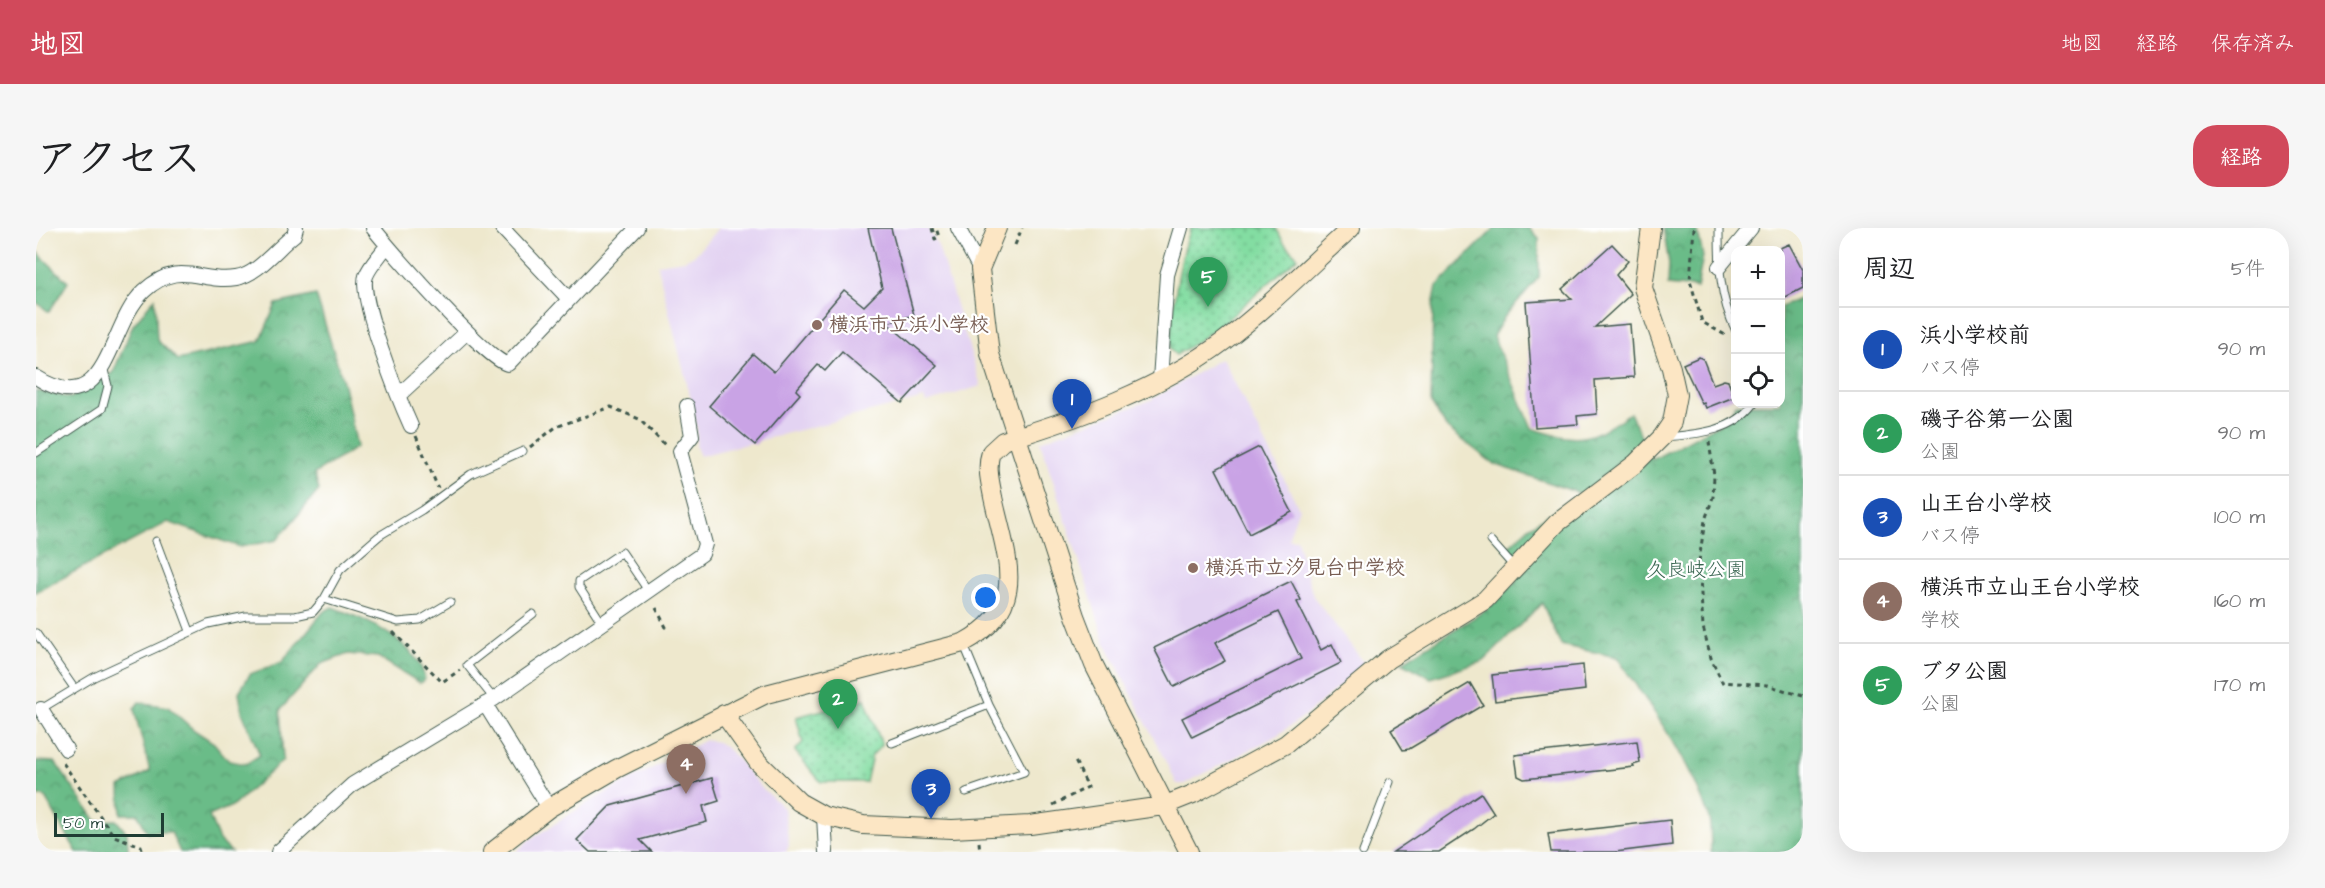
<!DOCTYPE html>
<html lang="ja">
<meta charset="utf-8">
<style>
body{margin:0;font-family:"Architects Daughter","Klee One",sans-serif;background:#f6f6f6;color:#202124}
.controls{position:absolute;right:18px;top:18px;display:grid;overflow:hidden;border-radius:12px;box-shadow:0 6px 24px #0002}
.controls button{width:54px;height:54px;display:grid;place-items:center;padding:0;border:0;border-bottom:2px solid #e0e0e0;background:#fff;color:#202124;font:30px sans-serif}
.scale{position:absolute;left:18px;bottom:15px;width:110px;box-sizing:border-box;padding-left:6px;border:3px solid #1f3d34;border-top:0;font-size:16px;line-height:21px;white-space:nowrap;color:#1f3d34;-webkit-text-stroke:4px #fff;paint-order:stroke}
.you{position:absolute;left:950px;top:370px;width:21px;height:21px;margin:-15px;border:4px solid #fff;border-radius:50%;background:#1a73e8;box-shadow:0 0 0 9px #1a73e833}
.badge{display:grid;place-items:center;width:39px;height:39px;border-radius:50%;background:#d1495b;color:#fff;font-size:20px;font-weight:700}
.pin{position:absolute;translate:-50% -50px;filter:drop-shadow(0 2px 3px #0008)}
.pin::after{content:'';position:absolute;top:32px;width:21px;height:18px;background:inherit;clip-path:polygon(0 0,100% 0,50% 100%)}
.list{margin:0;padding:0;list-style:none}
h2{display:flex;justify-content:space-between;align-items:center;height:78px;margin:0;padding:0 24px;font-size:26px}
h2 small{font-size:20px;font-weight:400;color:#757577}
.list li{display:grid;grid-template-columns:39px 1fr auto;gap:18px;align-items:center;box-sizing:border-box;height:84px;padding:0 24px;border-top:2px solid #e0e0e0}
.list b{display:block;font-size:22px;white-space:nowrap}
.list p{margin:0;font-size:20px;white-space:nowrap;color:#757577}
.list em{font-size:20px;font-style:normal;color:#757577}
.icon{flex:none;width:33px;height:33px;fill:none;stroke:currentColor;stroke-width:2;stroke-linecap:round;stroke-linejoin:round}
.map{position:relative;flex:none;width:1767px;height:624px;overflow:hidden;border-radius:24px}
header{display:flex;align-items:center;gap:36px;box-sizing:border-box;height:84px;padding:0 30px;background:#d1495b;color:#fff}
header strong{font-size:28px}
nav{display:flex;gap:33px;margin-inline-start:auto;font-size:21px}
.intro{display:flex;align-items:center;justify-content:space-between;box-sizing:border-box;height:144px;padding:0 36px}
h1{margin:0;font-size:42px}
.button{padding:15px 27px;border-radius:24px;background:#d1495b;color:#fff;font-size:21px;font-weight:700}
main{display:flex;gap:36px;padding:0 36px}
aside{flex:1;background:#fff;border-radius:24px;box-shadow:0 6px 24px #0002}
.map>svg:first-child{display:block}
</style>
<header>
<strong>地図</strong>
<nav><a>地図</a><a>経路</a><a>保存済み</a></nav>
</header>
<div class="intro"><h1>アクセス</h1><a class="button">経路</a></div>
<main>
<div class="map">
<svg width="1767" height="624" viewBox="0 0 1767 624">
<defs>
<pattern id="grass-dots" width="8" height="8" patternUnits="userSpaceOnUse" patternTransform="scale(1.5)"><rect width="8" height="8" fill="#83dda2"/><path d="M2 2h.1M6 6h.1" fill="none" stroke="#6bb485" stroke-width="1.8" stroke-linecap="round"/></pattern>
<pattern id="forest-crowns" width="20" height="18" patternUnits="userSpaceOnUse" patternTransform="scale(1.5)"><rect width="20" height="18" fill="#6abc88"/><path d="M2 6a3 3 0 1 1 6 0M12 15a3 3 0 1 1 6 0" fill="none" stroke="#579a70"/></pattern>
</defs>
<rect width="100%" height="100%" fill="#fff"/>
<filter id="ink" filterUnits="userSpaceOnUse"><feTurbulence type="fractalNoise" baseFrequency=".0167" numOctaves="2"/><feDisplacementMap in="SourceGraphic" scale="12" xChannelSelector="R" yChannelSelector="G"/><feConvolveMatrix kernelMatrix="1 2 1 2 8 2 1 2 1" color-interpolation-filters="sRGB"/></filter>
<filter id="wash" filterUnits="userSpaceOnUse"><feTurbulence type="fractalNoise" baseFrequency=".008" numOctaves="4" result="noise"/><feDisplacementMap in="SourceGraphic" scale="24" xChannelSelector="R" yChannelSelector="G"/><feGaussianBlur stdDeviation="1.35" result="paint"/><feColorMatrix in="noise" values="0 0 0 0 0 0 0 0 0 0 0 0 0 0 0 0 0 1.4 0 .05"/><feComposite in="paint" operator="in"/></filter>
<g filter="url(#wash)">
<rect width="100%" height="100%" fill="#eee8cd"/>
<!-- built -->
<path fill="#e3d3f2" d="M682 0H892L902 18 945 158 890 175 888 170 664 228 660 219 661 202 658 184 621 36 649 32 660 26Z
M1186 130 1263 280 1252 311H1261L1277 368 1329 436 1271 486 1240 508 1148 556H1141L1070 416 1004 213 1115 172Z
M669 512 682 514 694 523 724 558 748 580 753 617 750 624H480L493 612 555 573Z"/>
<!-- grass -->
<path fill="url(#grass-dots)" stroke="#518d6b" stroke-width="1.5" d="M1155 0H1240L1248 15 1262 29 1183 99 1140 127 1134 121C1137 78 1141 40 1155 0Z
M829 471 846 517 836 527 830 554H785L759 523 767 514 760 489Z"/>
<!-- forest -->
<path fill="url(#forest-crowns)" stroke="#447c5e" stroke-width="1.5" d="M1459 0H1493L1503 10V49L1469 88 1457 108 1496 200C1541 216 1555 213 1594 185L1616 232 1689 193 1700 176H1744L1745 79 1767 69V624H1675C1674 612 1676 598 1672 587 1653 529 1614 479 1581 429L1525 417 1506 375 1448 433 1395 450 1366 434 1452 381 1481 352 1473 318 1494 298 1546 266 1458 236 1410 199 1395 175 1397 78 1401 58Z
M1627 0H1661L1667 28 1661 60 1632 57 1633 35Z
M0 23 32 54 13 84 0 74Z
M280 67 308 157 321 219 278 246 283 262 241 312 204 319 132 294 0 364V163L35 170 77 145 97 97 119 70 121 112 142 132 224 113 240 76Z
M296 379C329 391 381 413 389 451L384 455 342 429 312 426 285 436 244 482 247 532 198 577 173 588 183 612 195 624H144L135 604H111L102 586H85L84 559 114 543 98 481 103 474 132 479 158 502 178 515 193 533 210 536 224 527 206 484 203 464 214 446 246 434 287 384Z
M0 533 19 534 60 593 80 592 91 605 92 621 89 624H41L8 568H0Z"/>
<g id="blocks">
<!-- building -->
<path fill="#c9a3e5" d="M832 0H855L878 87 851 95 901 137 866 175 806 124 789 143 782 137 760 162 764 166 719 217 673 178 717 126 738 144 808 62 828 78 846 60Z
M1576 16 1592 33 1580 47 1595 66 1559 99 1594 96 1598 149 1559 152 1561 186 1541 188 1542 196 1499 199 1490 74 1536 71 1526 61Z
M1753 16 1767 42V60L1744 72V20Z
M1663 129 1667 131 1677 156 1688 152 1692 153 1698 169 1670 180 1668 175 1666 176 1647 136Z
M1223 219 1256 284 1213 306 1180 241Z
M1255 353 1265 372 1261 374 1285 422 1296 416 1305 435 1156 509 1146 490 1265 431 1242 384 1179 415 1189 433 1138 459 1118 420Z
M1547 437 1549 462 1459 473 1456 447Z
M1434 455 1447 477 1373 521 1367 522 1355 502Z
M1601 513 1604 535 1597 537 1598 539 1488 551 1482 548 1479 527Z
M676 550 683 573 667 578 671 594 604 612 616 624H554L541 612 574 578Z
M1445 565 1458 585 1438 601 1403 624H1357Z
M1634 592 1636 617 1579 624H1515L1512 606Z"/>
</g>
</g>
<g filter="url(#ink)">
<use href="#blocks" fill-opacity="0" stroke="#3e574b" stroke-width="1.5"/>
<g fill="none" stroke-linecap="round" stroke-linejoin="round">
<!-- lane casing -->
<g stroke="#3e574b" stroke-width="9">
<path id="lane" d="M1683 0C1683 37 1683 69 1700 103
M1629 209C1662 206 1697 204 1718 176
M0 225 66 181 72 158 67 138
M120 313 154 403
M1455 313 1478 339
M288 371 362 394 384 392 414 374
M566 395 543 359V353L586 324 613 364
M0 405 38 460
M928 417 953 477 988 544 930 564
M458 471 431 437 497 386
M5 481 58 449 172 396 210 388H259L277 384 288 371 304 342 343 308 386 282 435 246 487 223
M856 515 953 477
M1327 624 1354 554"/>
</g>
<!-- street casing -->
<g stroke="#3e574b" stroke-width="16">
<path id="street" d="M337 0C353 20 454 136 472 136L601 0
M466 0 532 70
M922 0 944 41
M351 17C345 27 334 37 330 48 322 69 364 174 375 198
M1683 39 1715 0
M0 149C73 196 71 97 108 63 144 30 164 56 200 50 221 47 241 20 258 7L260 0
M1124 152 1131 47 1145 0
M363 167 431 104
M449 476 513 580
M5 481 30 521
M788 588 790 624
M242 624 317 556 458 471 666 326 669 316 644 223 656 208 651 178"/>
</g>
<!-- secondary casing -->
<g stroke="#3e574b" stroke-width="20">
<path id="secondary" d="M961 0 944 41 954 126 1039 388 1058 437 1153 624
M688 486 722 534 763 574 788 588 827 597 916 601 994 597 1127 578 1157 566 1250 516 1352 431 1449 372 1521 295 1599 236 1626 209 1636 194 1641 167 1635 140 1607 60 1615 0
M456 624 513 580 580 541 730 466 927 415C995 379 970 330 957 269 954 253 950 239 955 224L967 213C1043 190 1124 161 1188 113 1233 79 1273 38 1315 0"/>
</g>
<!-- path -->
<path stroke="#3e574b" stroke-width="3" stroke-dasharray="4.5 4.5" stroke-linecap="butt" d="M896 0 899 11 903 9 900 0
M1658 0 1654 52 1666 94 1691 108
M979 17 986 0
M380 208 402 260
M1673 214 1678 247 1677 269 1669 292 1663 333 1667 399 1675 430 1686 454 1731 457 1767 468
M494 219 520 199 575 179 603 191 631 219
M620 380 632 403
M357 404 406 454 424 442
M27 535 78 608 105 618 107 624
M1017 577 1052 559 1039 533
M943 614 944 624"/>
<!-- lane -->
<use href="#lane" stroke="#fff" stroke-width="7"/>
<!-- street -->
<use href="#street" stroke="#fff" stroke-width="14"/>
<!-- secondary -->
<use href="#secondary" stroke="#fce6c4" stroke-width="18"/>
</g>
</g>
<!-- markers -->
<g fill="#8d6e63" stroke="#fff" stroke-width="2">
<circle cx="781" cy="97" r="6"/>
<circle cx="1157" cy="340" r="6"/>
</g>
<g text-anchor="middle" dominant-baseline="central" stroke-width="4.5" stroke-linejoin="round" paint-order="stroke">
<!-- education labels -->
<g font-size="20" font-weight="bold" fill="#785e54" stroke="#fff" text-anchor="start">
<text x="793" y="97">横浜市立浜小学校</text>
<text x="1169" y="340">横浜市立汐見台中学校</text>
</g>
<!-- park labels -->
<g font-size="20" fill="#386550" stroke="#fff">
<text x="1660" y="342">久良岐公園</text>
</g>
</g>
</svg>
<div class="controls">
<button>+</button>
<button>−</button>
<button><svg class="icon" aria-label="locate" viewBox="0 0 24 24"><circle cx="12" cy="12" r="6"/><path d="M12 2v4M12 18v4M2 12h4M18 12h4"/></svg></button>
</div>
<div class="scale">50 m</div>
<div class="you"></div>
<div class="pin badge" style="left:1036px;top:201px;background:#1a4fb4">1</div>
<div class="pin badge" style="left:802px;top:501px;background:#2e9e5b">2</div>
<div class="pin badge" style="left:895px;top:591px;background:#1a4fb4">3</div>
<div class="pin badge" style="left:650px;top:566px;background:#8d6e63">4</div>
<div class="pin badge" style="left:1172px;top:79px;background:#2e9e5b">5</div>
</div>
<aside>
<h2>周辺<small>5件</small></h2>
<ul class="list">
<li><span class="badge" style="background:#1a4fb4">1</span><div><b>浜小学校前</b><p>バス停</p></div><em>90 m</em></li>
<li><span class="badge" style="background:#2e9e5b">2</span><div><b>磯子谷第一公園</b><p>公園</p></div><em>90 m</em></li>
<li><span class="badge" style="background:#1a4fb4">3</span><div><b>山王台小学校</b><p>バス停</p></div><em>100 m</em></li>
<li><span class="badge" style="background:#8d6e63">4</span><div><b>横浜市立山王台小学校</b><p>学校</p></div><em>160 m</em></li>
<li><span class="badge" style="background:#2e9e5b">5</span><div><b>ブタ公園</b><p>公園</p></div><em>170 m</em></li>
</ul>
</aside>
</main>
